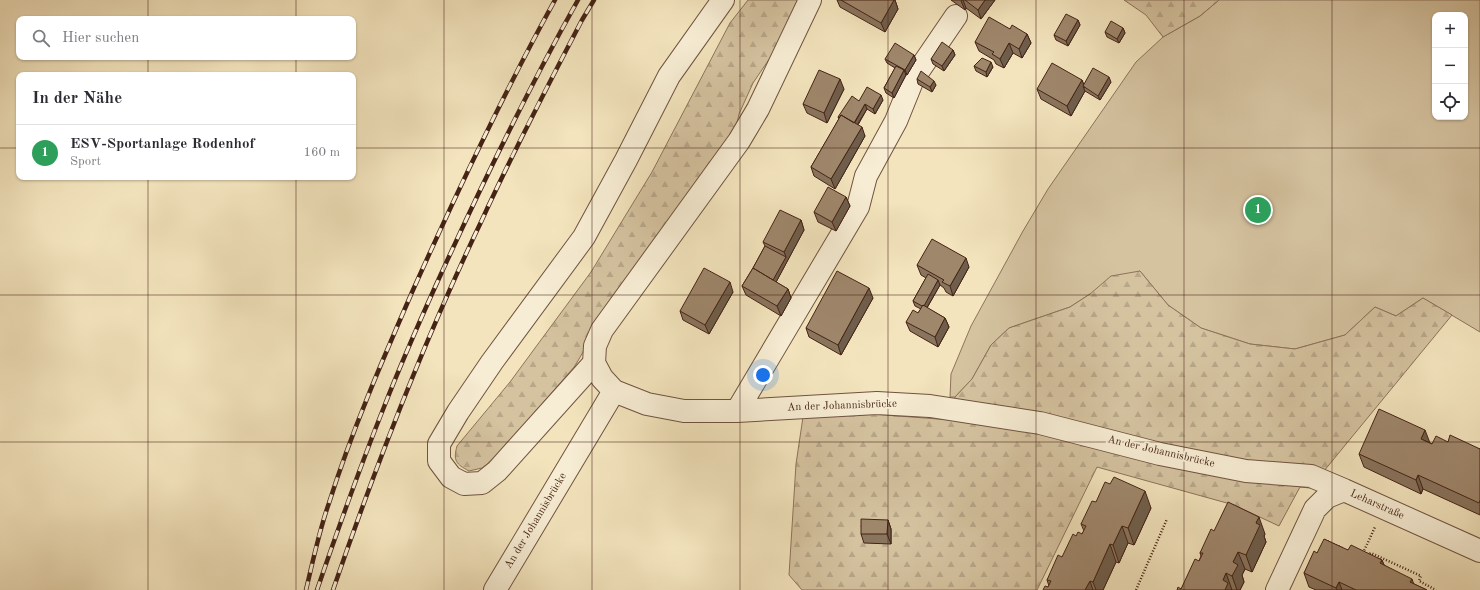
<!DOCTYPE html>
<html lang="de">
<meta charset="utf-8">
<style>
body{margin:0;font-family:"Old Standard TT",serif;background:#f7f7f7;color:#2b2b33}
.controls{position:absolute;right:12px;top:12px;display:grid;overflow:hidden;border-radius:8px;box-shadow:0 1px 3px #0004}
.controls button{width:36px;height:36px;display:grid;place-items:center;padding:0;border:0;border-bottom:1px solid #e1e1e2;background:#fff;color:#2b2b33;font:20px sans-serif}
.you{position:absolute;left:763px;top:375px;width:14px;height:14px;margin:-10px;border:3px solid #fff;border-radius:50%;background:#1a73e8;box-shadow:0 0 0 6px #1a73e833}
.badge{display:grid;place-items:center;width:26px;height:26px;border-radius:50%;background:#8f2418;color:#fff;font-size:13px;font-weight:700}
.pin{position:absolute;translate:-50% -50%;border:2px solid #fff;box-shadow:0 1px 4px #0006}
.list{margin:0;padding:0;list-style:none}
h2{display:flex;justify-content:space-between;align-items:center;height:52px;margin:0;padding:0 16px;font-size:17px}
h2 small{font-size:13px;font-weight:400;color:#7c7c81}
.list li{display:grid;grid-template-columns:26px 1fr auto;gap:12px;align-items:center;box-sizing:border-box;height:56px;padding:0 16px;border-top:1px solid #e1e1e2}
.list b{display:block;font-size:15px;white-space:nowrap}
.list p{margin:0;font-size:13px;white-space:nowrap;color:#7c7c81}
.list em{font-size:13px;font-style:normal;color:#7c7c81}
.icon{flex:none;width:22px;height:22px;fill:none;stroke:currentColor;stroke-width:2;stroke-linecap:round;stroke-linejoin:round}
.map{position:relative;flex:none;width:1480px;height:590px;overflow:hidden}
.search{position:absolute;background:#fff;box-shadow:0 1px 3px #0004;left:16px;top:16px;width:340px;height:44px;display:flex;align-items:center;gap:10px;box-sizing:border-box;padding:0 14px;border-radius:8px;color:#7c7c81;font-size:15px}
.panel{position:absolute;background:#fff;box-shadow:0 1px 3px #0004;left:16px;top:72px;width:340px;height:108px;border-radius:8px}
.map>svg:first-child{display:block}
</style>
<div class="map">
<svg width="1480" height="590" viewBox="0 0 1480 590">
<defs>
<pattern id="forest-firs" width="22" height="20" patternUnits="userSpaceOnUse"><rect width="22" height="20" fill="#d5c3a0"/><path d="M5 1l3.5 6h-7zM16 11l3.5 6h-7z" fill="#b8a789"/></pattern>
</defs>
<rect width="100%" height="100%" fill="#f3e4bd"/>
<filter id="stains"><feTurbulence type="fractalNoise" baseFrequency=".005" numOctaves="4"/><feColorMatrix values="0 0 0 0 .2 0 0 0 0 .09 0 0 0 0 .02 0 0 0 .5 -.17"/></filter>
<radialGradient id="worn" r=".72"><stop offset=".6" stop-color="#630" stop-opacity="0"/><stop offset="1" stop-color="#630" stop-opacity=".3"/></radialGradient>
<!-- grass -->
<path fill="#d5c3a0" stroke="#8d735a" fill-rule="evenodd" d="M1219 0H1480V332L1423 298 1396 316 1375 307 1345 335 1295 349 1250 344 1201 328 1168 305 1140 271 1090 294 1070 307 1009 328 991 345 972 379 955 397H950L951 374 971 326 1023 231 1048 189 1136 62 1163 37 1200 16ZM1435 15H1465V117H1435Z"/>
<!-- forest -->
<path fill="url(#forest-firs)" stroke="#8d735a" d="M748 0H801L774 52 753 83 739 114 736 128 695 188 590 329 583 352 575 366 494 459 482 468 469 471C456 464 453 461 457 446L510 382 591 272 652 172 730 23Z
M1124 0H1219L1200 16 1163 37 1146 15Z
M1140 271 1168 305 1201 328 1250 344 1295 349 1345 335 1375 307 1396 316 1423 298 1452 315 1310 488 1300 487 1279 526 1234 505 1097 467 1037 590H802L789 575 796 464 803 417 872 414 951 420 955 397 972 379 991 345 1009 328 1070 307 1090 294 1111 276Z"/>
<g fill="none" stroke-linecap="round" stroke-linejoin="round">
<!-- minor casing -->
<g stroke="#70533f" stroke-width="24">
<path id="minor" d="M810 0 758 109 739 141 602 330 595 346 594 363 602 378 614 391 647 404 684 411H737L877 403 930 406 1040 423 1160 454 1246 471 1311 476 1344 490
M594 363 497 471 482 483 464 484 451 477 439 461V444L458 412 492 362 584 237 626 160 669 76 723 0
M737 411 858 207 866 176 896 121 913 79 956 16
M495 590 614 391
M1277 590 1315 509 1327 497 1344 490 1480 551"/>
</g>
<!-- path -->
<path stroke="#452315" stroke-width="2.5" stroke-dasharray="1 2" stroke-linecap="butt" d="M1325 540 1342 548
M1363 553 1375 527
M1367 555 1371 553 1421 576 1419 581 1436 590
M1136 590 1167 519"/>
<!-- minor -->
<use href="#minor" stroke="#f7edd4" stroke-width="22"/>
<!-- rail casing -->
<g stroke="#452315" stroke-width="4.5">
<path id="rail" d="M306 590C313 561 319 531 329 503 352 430 383 359 413 290 457 192 503 94 555 0
M317 590C338 529 360 467 384 407 400 366 418 325 436 285 480 188 526 93 578 0
M333 590C376 465 424 341 481 222 512 154 547 87 582 20L594 0"/>
</g>
<!-- rail -->
<use href="#rail" stroke="#f7edd4" stroke-width="3" stroke-dasharray="9" stroke-linecap="butt"/>
</g>
<!-- wall -->
<path fill="#89745d" stroke="#452315" d="M837 0H895L898 9 885 32 840 7Z
M951 0H995L981 19 966 8 965 10Z
M1078 20 1080 25 1068 46 1056 40 1054 35Z
M1123 28 1125 33 1119 43 1107 37 1105 32Z
M1010 29 1027 34 1031 43 1022 58 1013 53 1004 68 996 64 994 60 979 51 975 42Z
M953 50 955 55 944 71 933 64 931 59Z
M914 55 916 60 907 75 905 74 906 75 894 98 886 93 884 88 895 68 887 63 885 59Z
M974 66 993 67 987 77 976 71Z
M917 79 936 85 932 92 918 84Z
M1082 80 1084 85 1111 82 1100 100 1085 91 1071 116 1041 99 1037 89Z
M844 89 827 123 807 113 803 104Z
M883 100 875 114 867 109 858 125 865 136 835 189 814 176 811 167 839 119 838 117 859 101Z
M846 197 850 206 836 231 818 222 814 212Z
M801 220 804 230 776 282 788 289 791 298 781 316 746 295 742 286 753 268 765 246 763 242Z
M917 265 969 267 953 296 946 292 944 288 940 285 927 308 945 318 949 327 938 347 910 331 906 322 918 313 921 309 915 306 913 301 926 278 921 275Z
M733 292 709 334 683 320 680 311Z
M873 298 841 355 809 337 806 328Z
M1448 442 1480 449V515L1423 489 1421 494 1364 467 1359 454 1430 443 1432 444Z
M1096 502 1151 508 1134 545 1128 543 1119 563 1116 562 1103 590H1043L1048 587 1049 586 1047 580 1076 536 1082 534 1084 531 1081 524Z
M888 520 891 529V544L864 543 861 534Z
M1214 531 1265 534 1264 536 1266 542 1252 572 1245 569 1242 575 1244 582 1240 590H1177L1181 589 1199 561 1201 556 1200 553Z
M1348 550 1382 560 1384 565 1414 584 1427 590H1316L1309 587 1304 573 1317 553Z"/>
<!-- shaded-wall -->
<path fill="#6f5e4c" stroke="#452315" d="M894 0H895L898 9 885 32 881 23Z
M962 0H963L966 8 965 10 961 1Z
M985 0H995L981 19 978 10Z
M1078 20 1080 25 1068 46 1066 41Z
M1123 28 1125 33 1119 43 1117 39Z
M1027 34 1031 43 1022 58 1019 49Z
M1009 43 1013 53 1004 68 1000 59Z
M953 50 955 55 944 71 942 66Z
M914 55 916 60 907 75 905 70Z
M991 62 993 67 987 77 986 72Z
M904 70 906 75 894 98 892 93Z
M1109 77 1111 82 1100 100 1098 96Z
M840 79 844 89 827 123 824 113Z
M1082 80 1085 88 1083 86 1085 91 1071 116 1067 106Z
M934 81 936 85 932 92 930 87Z
M881 95 883 100 875 114 873 109Z
M865 104 867 109 854 130 853 126Z
M862 127 865 136 835 189 831 179Z
M846 197 850 206 836 231 832 222Z
M801 220 804 230 774 286 772 281 786 257 784 252Z
M966 258 969 267 953 296 950 286Z
M938 280 940 285 925 311 923 306Z
M730 282 733 292 709 334 705 325Z
M869 288 873 298 841 355 838 345Z
M788 289 791 298 781 316 777 306Z
M945 318 949 327 938 347 935 337Z
M1425 430 1430 443 1421 439Z
M1418 475 1423 489 1421 494 1416 480Z
M1145 491 1151 508 1134 545 1128 528Z
M1259 517 1265 534 1264 536 1266 542 1252 572 1246 555 1256 523Z
M888 520 891 529V544L887 534Z
M1122 526 1128 543 1119 563 1113 545Z
M1110 544 1116 562 1103 590H1096L1093 582Z
M1238 552 1245 569 1242 575 1244 582 1240 590H1237L1232 576 1233 562Z
M1382 560 1387 573 1380 563Z
M1226 573 1232 590H1225L1223 580Z
M1412 579 1416 590 1410 582Z
M1090 581 1093 590H1085Z
M1339 582 1342 590H1337L1336 588Z"/>
<!-- building -->
<path fill="#9f876c" stroke="#452315" d="M841 0H894L881 23Z
M965 0H985L978 10Z
M1066 14 1078 20 1066 41 1054 35Z
M989 17 1010 29 1012 25 1027 34 1019 49 1009 43 1000 59 992 54 994 52 975 42Z
M1111 21 1123 28 1117 39 1105 32Z
M942 42 953 50 942 66 931 59Z
M895 43 914 55 905 70 885 59Z
M982 58 991 62 986 72 974 66Z
M1052 63 1082 80 1067 106 1037 89Z
M896 66 904 70 892 93 884 88Z
M1093 68 1109 77 1098 96 1083 86Z
M819 70 840 79 824 113 803 104Z
M921 71 934 81 930 87 917 79Z
M867 87 881 95 873 109 865 104 854 123 841 115 839 118 838 117 852 96 859 101Z
M841 115 862 127 831 179 811 167Z
M828 187 846 197 832 222 814 212Z
M780 210 801 220 784 252 763 242Z
M932 239 966 258 950 286 942 282 944 280 917 265Z
M765 246 786 257 773 280 753 268Z
M704 268 730 282 705 325 680 311Z
M753 268 788 289 777 306 742 286Z
M837 271 869 288 838 345 806 328Z
M928 274 938 280 924 306 923 305 922 306 913 301Z
M923 305 945 318 935 337 906 322 913 310 918 313Z
M1379 409 1425 430 1421 439 1432 444 1436 436 1448 442 1450 435 1480 449V500L1479 503 1418 475 1416 480 1359 454Z
M1114 477 1145 491 1128 528 1122 526 1113 545 1110 544 1093 582 1090 581 1085 590H1043L1045 586 1048 587 1051 581 1047 580 1058 555 1062 557 1073 534 1076 536 1078 532 1082 534 1086 526 1081 524 1092 501 1096 502 1105 482 1110 484Z
M1228 502 1259 517 1256 523 1260 525 1246 555 1238 552 1233 562 1238 565 1232 576 1226 573 1223 580 1228 583 1225 590H1177L1178 587 1181 589 1195 559 1199 561 1203 553H1200L1211 529 1214 531Z
M861 519 888 520 887 534H861Z
M1324 539 1348 550 1351 545 1382 560 1380 563 1412 579 1410 582 1427 590H1356L1339 582 1336 588 1304 573 1314 551 1317 553Z"/>
<!-- grid -->
<path fill="none" stroke="#452315" stroke-width="1" stroke-opacity="0.55" d="M148 0V19M296 0V19M444 0V590M592 0V590M740 0V590M888 0V590M1036 0V590M1184 0V590M1332 0V590M148 57V75M296 57V75M0 148H19M353 148H1480M148 177V590M296 177V590M0 295H1480M0 442H1480"/>
<g text-anchor="middle" dominant-baseline="central" stroke-width="3.5" stroke-linejoin="round" paint-order="stroke">
<!-- street labels -->
<g font-size="11" fill="#452315" stroke="#f7edd4">
<text transform="translate(842 406) rotate(-2)">An der Johannisbrücke</text>
<text transform="translate(1161 452) rotate(13)">An der Johannisbrücke</text>
<text transform="translate(1377 505) rotate(24)">Leharstraße</text>
<text transform="translate(536 521) rotate(-59)">An der Johannisbrücke</text>
</g>
</g>
<rect width="100%" height="100%" filter="url(#stains)"/>
<rect width="100%" height="100%" fill="url(#worn)"/>
</svg>
<div class="controls">
<button>+</button>
<button>−</button>
<button><svg class="icon" aria-label="locate" viewBox="0 0 24 24"><circle cx="12" cy="12" r="6"/><path d="M12 2v4M12 18v4M2 12h4M18 12h4"/></svg></button>
</div>
<div class="you"></div>
<div class="pin badge" style="left:1258px;top:210px;background:#2e9e5b">1</div>
<div class="search"><svg class="icon" aria-label="search" viewBox="0 0 24 24"><circle cx="10" cy="10" r="6"/><path d="M15 15l6 6"/></svg>Hier suchen</div>
<section class="panel">
<h2>In der Nähe<small></small></h2>
<ul class="list">
<li><span class="badge" style="background:#2e9e5b">1</span><div><b>ESV-Sportanlage Rodenhof</b><p>Sport</p></div><em>160 m</em></li>
</ul>
</section>
</div>
